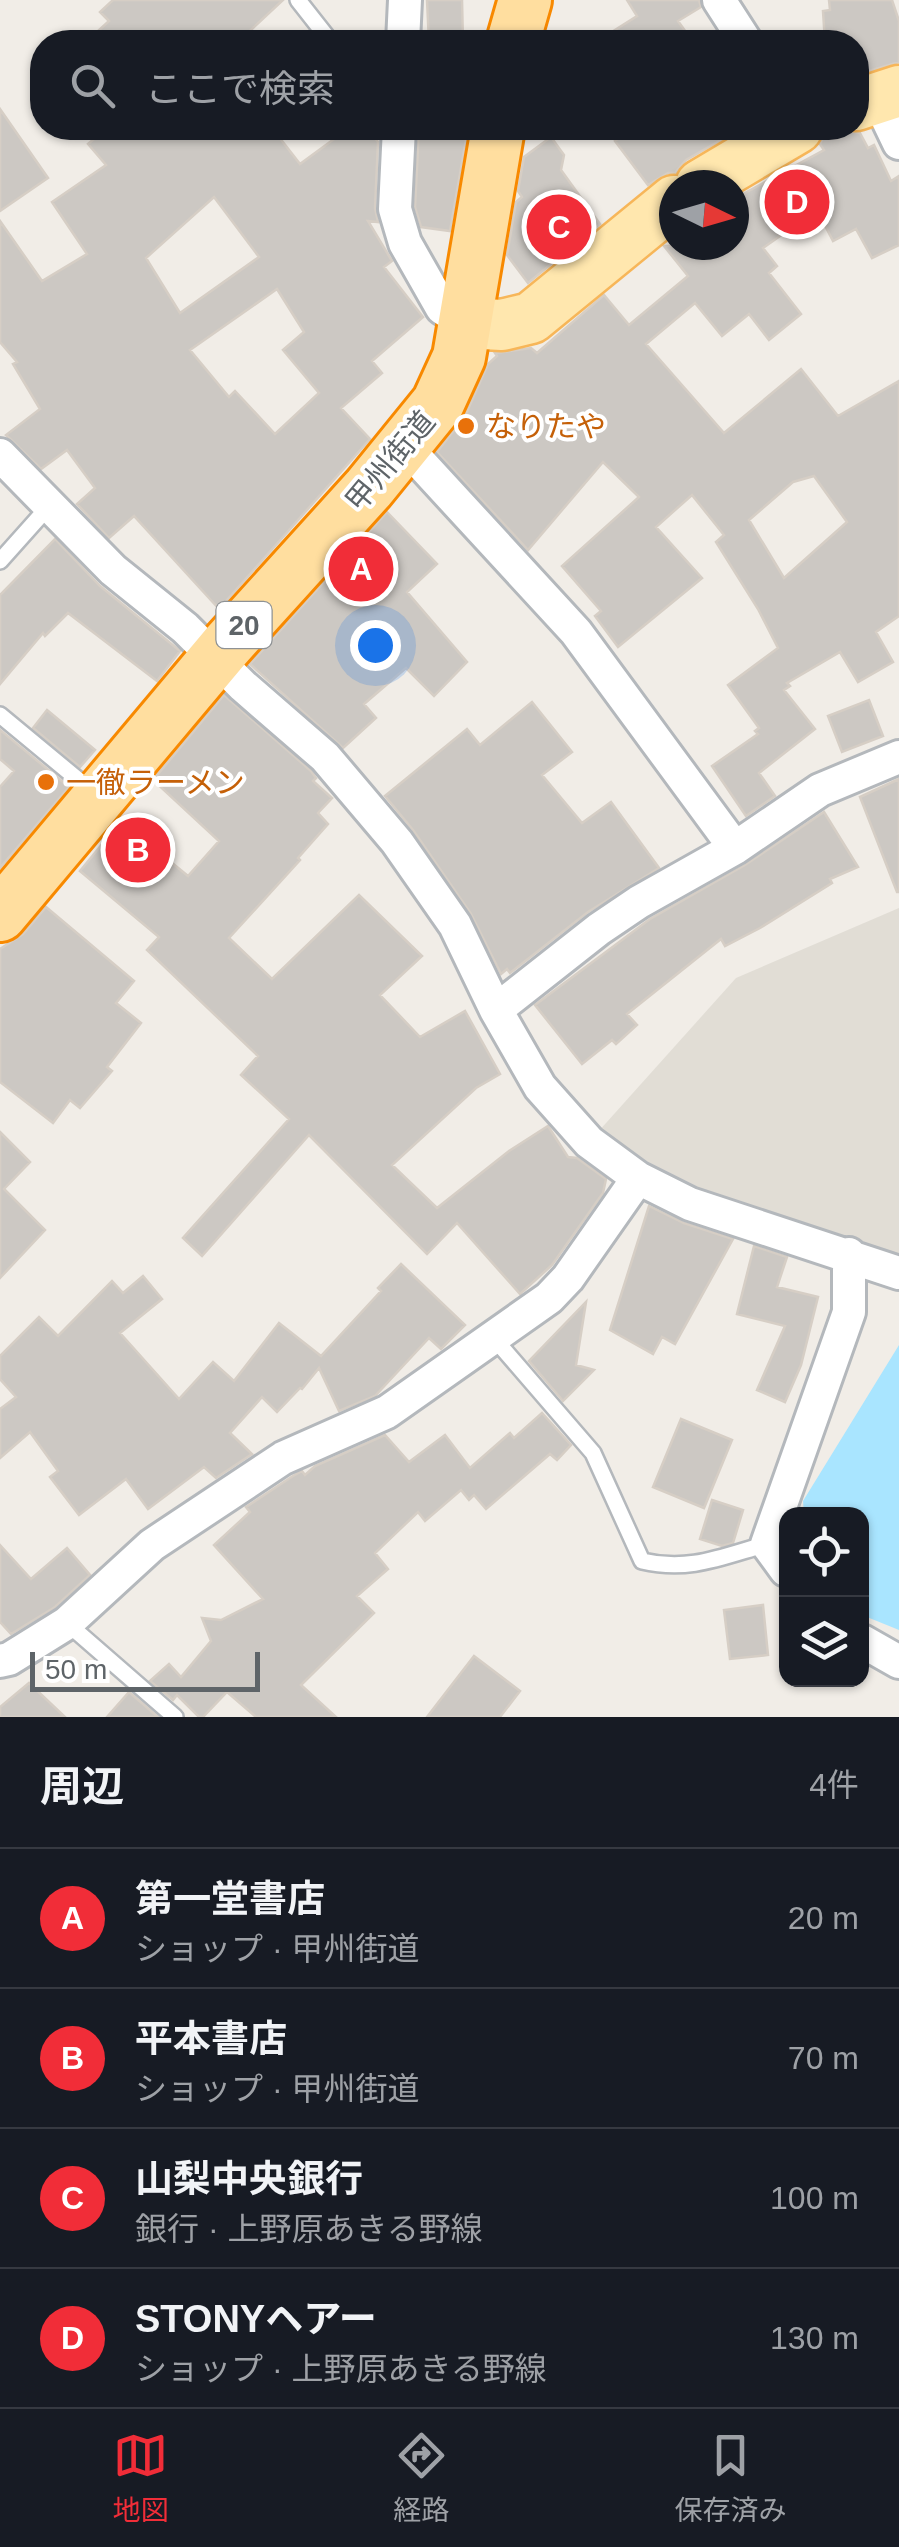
<!DOCTYPE html>
<html lang="ja">
<meta charset="utf-8">
<style>
body{margin:0;font-family:Arial,"Noto Sans JP",sans-serif;background:#20242c;color:#f1f3f6}
.controls{position:absolute;right:30px;bottom:30px;display:grid;overflow:hidden;border-radius:20px;box-shadow:0 2px 8px #0004}
.controls button{width:90px;height:90px;display:grid;place-items:center;padding:0;border:0;border-bottom:2px solid #363941;background:#171b24;color:#f1f3f6;font:50px sans-serif}
.compass{position:absolute;left:659px;top:170px;width:90px;height:90px;border-radius:50%;background:#171b24;box-shadow:0 2px 8px #0004;rotate:95deg}
.scale{position:absolute;left:30px;bottom:25px;width:230px;box-sizing:border-box;padding-left:10px;border:5px solid #5e6468;border-top:0;font-size:28px;line-height:35px;white-space:nowrap;color:#5e6468;-webkit-text-stroke:8px #fff;paint-order:stroke}
.you{position:absolute;left:375px;top:645px;width:35px;height:35px;margin:-25px;border:8px solid #fff;border-radius:50%;background:#1a73e8;box-shadow:0 0 0 15px #1a73e833}
.badge{display:grid;place-items:center;width:65px;height:65px;border-radius:50%;background:#f12d38;color:#fff;font-size:32px;font-weight:700}
.pin{position:absolute;translate:-50% -50%;border:5px solid #fff;box-shadow:0 2px 10px #0006}
.list{margin:0;padding:0;list-style:none}
h2{display:flex;justify-content:space-between;align-items:center;height:130px;margin:0;padding:0 40px;font-size:42px}
h2 small{font-size:32px;font-weight:400;color:#9ea1a6}
.list li{display:grid;grid-template-columns:65px 1fr auto;gap:30px;align-items:center;box-sizing:border-box;height:140px;padding:0 40px;border-top:2px solid #363941}
.list b{display:block;font-size:38px;white-space:nowrap}
.list p{margin:0;font-size:32px;white-space:nowrap;color:#9ea1a6}
.list em{font-size:32px;font-style:normal;color:#9ea1a6}
.icon{flex:none;width:55px;height:55px;fill:none;stroke:currentColor;stroke-width:2;stroke-linecap:round;stroke-linejoin:round}
.map{position:relative;flex:none;width:899px;height:1717px;overflow:hidden}
.search{position:absolute;background:#171b24;box-shadow:0 2px 8px #0004;left:30px;right:30px;top:30px;height:110px;display:flex;align-items:center;gap:25px;box-sizing:border-box;padding:0 35px;border-radius:40px;color:#9ea1a6;font-size:38px}
.sheet{height:690px;background:#171b24}
nav{display:flex;justify-content:space-around;align-items:center;box-sizing:border-box;height:140px;border-top:2px solid #363941;background:#171b24;font-size:28px;color:#9ea1a6}
nav a{display:grid;justify-items:center;gap:5px}
nav .on{color:#f12d38}
.map>svg:first-child{display:block}
</style>
<div class="map">
<svg width="899" height="1717" viewBox="0 0 899 1717">
<rect width="100%" height="100%" fill="#f1ede7"/>
<!-- education -->
<path fill="#e1ddd5" d="M899 908V1273L690 1204 589 1142 736 978Z"/>
<!-- water -->
<path fill="#a9e5ff" d="M899 1345V1630L862 1615V1514H804L803 1501Z"/>
<!-- building -->
<path fill="#ccc8c3" stroke="#d6cec5" stroke-width="2.5" fill-rule="evenodd" d="M113 0H283L238 42H86L109 21 100 12Z
M427 0H462L463 42H429Z
M627 0H699L701 7 678 21 693 42H596L637 16Z
M829 0H892L899 21V62L856 75V42H825L823 11 830 10Z
M0 109 48 178 0 211Z
M107 128H272L300 164 349 128H367L378 142 375 208 378 222 368 221 392 261 384 267 423 317 372 361 382 373 341 408 370 439 219 609 134 516 109 538 77 504 95 488 67 450 41 469 6 435 40 409 13 364 17 362 0 342V221L42 281 87 254 52 202 106 165 88 144ZM214 197 259 257 180 313 146 258ZM277 289 304 332 283 350 319 393 275 434 235 391 229 397 190 350Z
M419 128H468L450 231 421 227 415 207Z
M634 128H742L686 160 675 173H668L648 185 615 141Z
M834 128 860 133 868 148 874 145 891 181 899 176V245L872 258 856 229 833 241 817 210 763 248 777 266 769 273 801 314 769 340 749 314 722 336 695 303 646 344 724 433 801 369 838 416 899 381V616L876 632 893 662 858 682 840 652 787 683 790 686 784 690 815 729 759 773 775 796 746 816 712 766 758 734 755 731 759 728 728 685 778 648 758 609 716 542 724 535 692 495 656 527 702 578 618 647 595 616 601 611 562 566 639 497 603 462 528 550 437 452 465 416 488 364 497 356 495 353 531 348 537 353 604 295 629 325 688 276 664 246 734 245V199L824 150 820 144 825 132ZM814 476 847 522 784 578 749 520 793 482Z
M551 137 564 155 561 170 600 224 528 283 507 255 516 202 522 197 518 191 524 157Z
M387 512 437 564 407 592 467 662 434 696 406 668 364 704 376 718 343 748 250 664Z
M55 539 100 586 180 651 157 681 68 613 45 636 43 633 0 684V595Z
M224 695 311 771 316 778 313 781 332 798 318 813 328 824 298 858 300 860 229 938 272 979 359 895 422 956 380 995 420 1037 465 1011 500 1074 476 1088 392 1165 437 1208 509 1151 548 1126 568 1157 577 1158 606 1179 603 1193 552 1265 520 1294 457 1223 427 1254 309 1135 202 1256 183 1238 289 1119 241 1075 258 1056 147 950 159 937 80 871 121 821 188 876 219 841 153 780Z
M869 700 883 736 842 752 828 716Z
M532 702 572 752 542 775 582 823 611 802 659 868 588 912 510 973 507 969 501 974 471 914 413 830 385 796 467 729 480 745Z
M47 710 95 750 80 767 33 728Z
M0 730 69 787 0 868V787L14 771 0 759Z
M899 779V892H897L860 797Z
M824 812 858 867 830 879 832 883 760 928 725 946 721 939 627 1014 637 1025 616 1044 612 1040 582 1064 535 1005 650 919 745 865Z
M46 907 134 981 116 1003 141 1023 107 1067 112 1071 80 1108 70 1100 53 1123 0 1082V949L23 934Z
M0 1132 30 1162 4 1189 45 1230 0 1278Z
M649 1206 684 1223 733 1239 675 1344 662 1337 653 1354 610 1330Z
M754 1246 787 1257 777 1287 818 1297 801 1365 785 1402 757 1390 785 1326 737 1314Z
M401 1264 465 1325 441 1349 429 1338 375 1396 339 1411 319 1368 302 1389 300 1388 277 1412 262 1397 230 1433 252 1454 216 1478 204 1467 148 1509 126 1479 79 1515 50 1477 58 1471 30 1432 0 1458V1409L16 1397 0 1379V1356L39 1317 58 1336 112 1281 123 1293 143 1276 162 1299 120 1333 179 1399 213 1362 234 1381 279 1323 321 1356 381 1291 378 1288Z
M586 1302 576 1365 594 1370 563 1401 529 1361Z
M542 1413 571 1445 557 1460 550 1454 486 1509 474 1495 469 1500 461 1490 425 1521 418 1512 375 1553 388 1569 357 1596 374 1613 301 1685 336 1717H256L227 1692 203 1717H199L177 1695 173 1700 150 1681 169 1664 181 1677 211 1641 202 1618 221 1620 263 1599 214 1545 250 1512 246 1507 293 1476 302 1471 305 1475 315 1466 385 1435 409 1462 445 1435 470 1468 510 1433 514 1438Z
M681 1419 732 1440 704 1508 653 1487Z
M712 1500 743 1510 733 1543 722 1546 700 1539Z
M0 1545 31 1579 67 1548 90 1575 55 1607 11 1634 0 1622Z
M763 1605 768 1655 730 1659 724 1610Z
M474 1656 520 1691 500 1717H427Z
M29 1683 65 1717H0V1707Z
M129 1692 158 1717H107Z"/>
<g fill="none" stroke-linecap="round" stroke-linejoin="round">
<!-- service casing -->
<g stroke="#b4b8bc" stroke-width="20">
<path id="service" d="M298 0 331 42
M0 561 50 505
M0 715 93 792
M492 1336 593 1453 642 1561C689 1572 721 1557 767 1544
M67 1623 175 1717"/>
</g>
<!-- minor casing -->
<g stroke="#b4b8bc" stroke-width="38">
<path id="minor" d="M719 0 746 42
M403 42 405 0
M877 97 899 143
M399 128 395 209 405 243 442 308 465 323
M405 446 576 632 735 848
M0 455 113 570 185 628 243 686 325 757 397 842 455 925 496 1010 540 1087 589 1142 638 1178 690 1204 899 1273
M496 1010 599 929 639 902 735 848 820 790 899 757
M786 1570 767 1544 849 1312V1254
M862 1641 899 1662
M0 1661 9 1659 67 1623 152 1545 283 1458 387 1412 549 1298 568 1278 638 1178"/>
</g>
<!-- primary casing -->
<g stroke="#f7b659" stroke-width="55">
<path id="primary" d="M856 105 899 91
M701 185 797 128
M465 323 502 325 531 318 674 201"/>
</g>
<!-- trunk casing -->
<g stroke="#f88900" stroke-width="58">
<path id="trunk" d="M513 42 525 0
M0 915 226 646 369 488 438 403 459 357 498 128"/>
</g>
<!-- service -->
<use href="#service" stroke="#fff" stroke-width="15"/>
<!-- minor -->
<use href="#minor" stroke="#fff" stroke-width="32"/>
<!-- primary -->
<use href="#primary" stroke="#ffe7ae" stroke-width="50"/>
<!-- trunk -->
<use href="#trunk" stroke="#ffde9f" stroke-width="52"/>
</g>
<!-- markers -->
<g fill="#e8710a" stroke="#fff" stroke-width="4">
<circle cx="466" cy="426" r="10"/>
<circle cx="46" cy="782" r="10"/>
</g>
<g text-anchor="middle" dominant-baseline="central" stroke-width="8" stroke-linejoin="round" paint-order="stroke">
<!-- shield labels -->
<rect fill="#fff" stroke="#8e9295" stroke-width="2.5" x="216.5" y="602" width="55" height="46" rx="8"/>
<g font-size="28" font-weight="bold" fill="#5e6468">
<text x="244" y="625">20</text>
</g>
<!-- food labels -->
<g font-size="30" fill="#c56008" stroke="#fff" text-anchor="start">
<text x="486" y="426">なりたや</text>
<text x="66" y="782">一徹ラーメン</text>
</g>
<!-- street labels -->
<g font-size="30" fill="#5e6468" stroke="#fff">
<text transform="translate(390 461) rotate(-50)">甲州街道</text>
</g>
</g>
</svg>
<div class="controls">
<button><svg class="icon" aria-label="locate" viewBox="0 0 24 24"><circle cx="12" cy="12" r="6"/><path d="M12 2v4M12 18v4M2 12h4M18 12h4"/></svg></button>
<button><svg class="icon" aria-label="layers" viewBox="0 0 24 24"><path d="M12 4l9 5-9 5-9-5zM3 14l9 5 9-5"/></svg></button>
</div>
<svg class="compass" viewBox="-18 -18 36 36"><path d="M0-13l5 13h-10z" fill="#e53935"/><path d="M0 13l5-13h-10z" fill="#9ea1a6"/></svg>
<div class="scale">50 m</div>
<div class="you"></div>
<div class="pin badge" style="left:361px;top:569px">A</div>
<div class="pin badge" style="left:138px;top:850px">B</div>
<div class="pin badge" style="left:559px;top:227px">C</div>
<div class="pin badge" style="left:797px;top:202px">D</div>
<div class="search"><svg class="icon" aria-label="search" viewBox="0 0 24 24"><circle cx="10" cy="10" r="6"/><path d="M15 15l6 6"/></svg>ここで検索</div>
</div>
<section class="sheet">
<h2>周辺<small>4件</small></h2>
<ul class="list">
<li><span class="badge">A</span><div><b>第一堂書店</b><p>ショップ · 甲州街道</p></div><em>20 m</em></li>
<li><span class="badge">B</span><div><b>平本書店</b><p>ショップ · 甲州街道</p></div><em>70 m</em></li>
<li><span class="badge">C</span><div><b>山梨中央銀行</b><p>銀行 · 上野原あきる野線</p></div><em>100 m</em></li>
<li><span class="badge">D</span><div><b>STONYヘアー</b><p>ショップ · 上野原あきる野線</p></div><em>130 m</em></li>
</ul>
</section>
<nav>
<a class="on"><svg class="icon" aria-label="map" viewBox="0 0 24 24"><path d="M3 6l6-2 6 2 6-2v14l-6 2-6-2-6 2zM9 4v14M15 6v14"/></svg>地図</a>
<a><svg class="icon" aria-label="directions" viewBox="0 0 24 24"><path d="M12 3l9 9-9 9-9-9zM9 14v-3h6M13 9l2 2-2 2"/></svg>経路</a>
<a><svg class="icon" aria-label="saved" viewBox="0 0 24 24"><path d="M7 4h10v16l-5-4-5 4z"/></svg>保存済み</a>
</nav>
